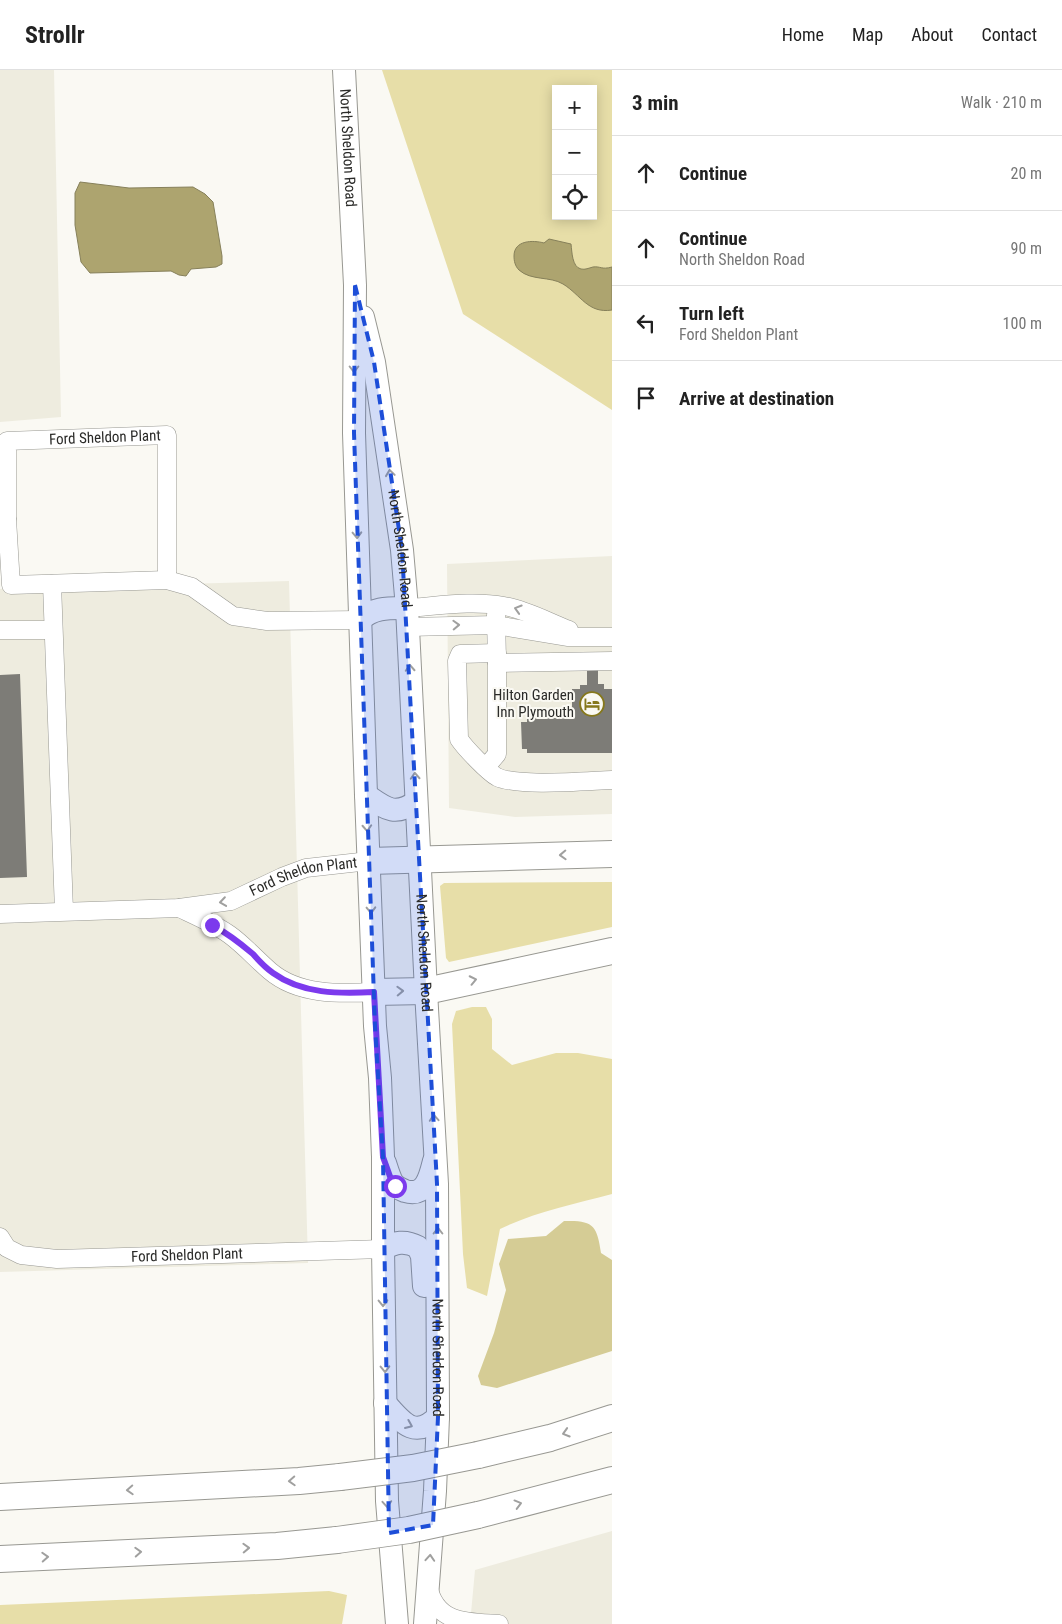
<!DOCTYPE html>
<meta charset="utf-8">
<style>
body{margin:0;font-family:"Roboto Condensed",sans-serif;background:#f6f6f6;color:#222}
.controls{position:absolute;right:15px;top:15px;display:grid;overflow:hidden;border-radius:0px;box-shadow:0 2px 12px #0003}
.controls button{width:45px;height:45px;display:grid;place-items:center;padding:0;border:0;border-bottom:1px solid #e0e0e0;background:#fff;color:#222;font:25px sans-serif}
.stop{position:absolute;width:15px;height:15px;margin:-11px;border:4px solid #7c3aed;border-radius:50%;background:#fff}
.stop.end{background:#7c3aed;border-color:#fff;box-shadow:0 1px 5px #0008}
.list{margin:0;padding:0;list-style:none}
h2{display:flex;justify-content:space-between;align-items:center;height:65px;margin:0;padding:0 20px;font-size:21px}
h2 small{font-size:16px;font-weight:400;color:#767676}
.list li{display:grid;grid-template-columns:32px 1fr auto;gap:15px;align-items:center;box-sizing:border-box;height:75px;padding:0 20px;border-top:1px solid #e0e0e0}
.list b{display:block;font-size:19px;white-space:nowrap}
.list p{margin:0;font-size:16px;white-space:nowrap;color:#767676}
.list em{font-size:16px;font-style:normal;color:#767676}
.icon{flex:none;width:28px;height:28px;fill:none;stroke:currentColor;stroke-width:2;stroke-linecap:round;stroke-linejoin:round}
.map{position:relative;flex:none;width:612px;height:1554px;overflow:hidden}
header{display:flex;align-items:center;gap:30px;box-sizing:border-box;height:70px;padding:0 25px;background:#fff;border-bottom:1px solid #e0e0e0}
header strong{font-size:24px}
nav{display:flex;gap:28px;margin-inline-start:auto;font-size:18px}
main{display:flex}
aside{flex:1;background:#fff}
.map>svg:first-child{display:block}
</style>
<header>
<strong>Strollr</strong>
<nav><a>Home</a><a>Map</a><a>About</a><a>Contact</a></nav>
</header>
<main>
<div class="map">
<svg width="612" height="1554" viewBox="0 0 612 1554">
<rect width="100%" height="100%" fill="#faf9f3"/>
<!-- built -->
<path fill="#eeecdf" d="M0 0H54L61 347 0 352Z
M612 486V744L515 747 449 738 447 494Z
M289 511 308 1193 0 1202V519Z
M612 1461V1554H470L475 1500Z"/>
<!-- green -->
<path fill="#e7dea8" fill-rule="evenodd" d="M382 0H612V340L463 244ZM556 19H593V146H556Z
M612 812V857L449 892 446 888 440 816 444 813Z
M472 937H486L492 949V979L512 995 556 983H578L612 989V1124C574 1134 535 1142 500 1159L487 1226 467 1218 463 1184 452 954 456 941Z
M329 1521 347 1525 342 1554H0V1535Z"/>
<!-- forest -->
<path fill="#d5cc95" d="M564 1151C593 1150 597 1155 601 1183L612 1190V1281L497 1318 481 1315 478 1306 494 1263 506 1220 499 1194 508 1169 546 1166Z"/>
<!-- water -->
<path fill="#ada46f" stroke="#86805a" d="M80 112 129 118 193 117 205 124 213 132 222 186V194L216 197 191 199 186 206 179 205 171 201 90 203 81 192 75 155V123Z
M549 169 571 174C572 182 572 197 581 199 585 200 589 198 593 197 601 196 601 200 612 197V240C588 244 581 225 563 214 550 206 531 211 519 200 515 196 514 191 514 186 514 170 533 170 544 173Z"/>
<!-- building -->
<path fill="#7d7c77" d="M587 597H598V614H604V619H612V683H527V679H522L521 652H527V648H572V619H580V615H587Z
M20 604 27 807 0 808V605Z"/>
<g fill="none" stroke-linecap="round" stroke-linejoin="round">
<!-- minor casing -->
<g stroke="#989892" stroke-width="19">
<g id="minor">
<path d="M0 449H7L11 515 167 510 192 517 233 546 267 551 360 550"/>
<path id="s1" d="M7 449V371L167 365V510"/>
<path d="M52 514 64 841"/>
<path d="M407 538C438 536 472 530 504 536 527 540 548 552 569 560"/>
<path d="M496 545 497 593 612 591"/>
<path d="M407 557 496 555 567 567H612"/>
<path d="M0 560H53"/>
<path d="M497 583 460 584 457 591 459 669C465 678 488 702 497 707 518 717 586 711 612 710"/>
<path d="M486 697 497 684V593"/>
<path d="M179 838C196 846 215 854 230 865 245 876 257 890 270 901 298 925 339 924 374 922"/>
<path id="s2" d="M0 844 179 838 231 831 282 807 306 798 369 791"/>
<path id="s3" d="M0 1167 7 1178 21 1185 57 1189 383 1179"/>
<path d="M428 1516C436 1554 467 1552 499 1554"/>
</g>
</g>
<!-- major casing -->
<g stroke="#989892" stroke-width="24">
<g id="major">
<path id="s4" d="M344 0 355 215 354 363 366 725 375 956 380 1008 383 1087V1179L387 1431 397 1554"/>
<path id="s5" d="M363 247 374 292 402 480 407 538 426 921 437 1114 438 1347 435 1421 425 1554"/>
<path d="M360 550C373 537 389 538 407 538"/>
<path d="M366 725C385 738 394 747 416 732"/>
<path d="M385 1093C387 1099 389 1106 392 1112 395 1117 400 1119 405 1121 426 1127 430 1107 434 1091"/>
<path d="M383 1179C395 1172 405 1170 418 1177L422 1186 424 1216"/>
<path d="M385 1333C402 1352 414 1370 438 1347"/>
</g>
</g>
<!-- highway casing -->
<g stroke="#989892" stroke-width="28">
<path id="highway" d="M369 791 612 784
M374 922 426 921 612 881
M478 1385 550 1368 612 1348
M0 1427 299 1411 340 1407
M478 1445 612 1410
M0 1489 277 1476 337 1470"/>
</g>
<!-- minor -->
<use href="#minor" stroke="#fff" stroke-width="18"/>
<!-- major -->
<use href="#major" stroke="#fff" stroke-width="22"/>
<!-- highway -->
<use href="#highway" stroke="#fff" stroke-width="26"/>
<!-- highway-bridge casing -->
<g stroke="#989892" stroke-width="28" stroke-linecap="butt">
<path id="highway-bridge" d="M340 1407 413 1398 478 1385
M337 1470 409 1460 478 1445"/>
</g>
<!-- highway-bridge -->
<use href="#highway-bridge" stroke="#fff" stroke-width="26"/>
</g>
<!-- one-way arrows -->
<defs><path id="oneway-chevron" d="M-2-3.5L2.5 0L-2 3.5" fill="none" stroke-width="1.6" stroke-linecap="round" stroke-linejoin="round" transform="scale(1.25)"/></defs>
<g stroke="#a0a09f">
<use href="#oneway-chevron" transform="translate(354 299) rotate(90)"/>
<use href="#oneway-chevron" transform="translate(390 403) rotate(-98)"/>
<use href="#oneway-chevron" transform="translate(357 465) rotate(88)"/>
<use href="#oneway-chevron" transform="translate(518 539) rotate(-163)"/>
<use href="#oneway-chevron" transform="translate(456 555) rotate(-2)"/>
<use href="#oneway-chevron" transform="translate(410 598) rotate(-93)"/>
<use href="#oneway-chevron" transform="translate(415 706) rotate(-93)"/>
<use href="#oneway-chevron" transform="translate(367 758) rotate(87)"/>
<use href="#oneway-chevron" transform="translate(563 785) rotate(178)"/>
<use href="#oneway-chevron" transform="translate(223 832) rotate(172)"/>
<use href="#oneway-chevron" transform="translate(371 840) rotate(88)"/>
<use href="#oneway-chevron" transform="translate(473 910) rotate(-12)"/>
<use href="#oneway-chevron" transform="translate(400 921) rotate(-2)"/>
<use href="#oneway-chevron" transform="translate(434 1048) rotate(-94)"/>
<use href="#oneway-chevron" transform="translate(438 1161) rotate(-90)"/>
<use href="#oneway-chevron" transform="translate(383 1233) rotate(89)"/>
<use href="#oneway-chevron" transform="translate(385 1299) rotate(89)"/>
<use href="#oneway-chevron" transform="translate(409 1355) rotate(23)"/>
<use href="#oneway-chevron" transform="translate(566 1363) rotate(163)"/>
<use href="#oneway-chevron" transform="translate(292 1411) rotate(177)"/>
<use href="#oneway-chevron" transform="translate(130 1420) rotate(177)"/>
<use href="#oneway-chevron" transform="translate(387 1434) rotate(86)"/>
<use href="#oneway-chevron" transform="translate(518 1434) rotate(-15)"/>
<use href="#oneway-chevron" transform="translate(246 1478) rotate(-2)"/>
<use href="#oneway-chevron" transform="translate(138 1482) rotate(-3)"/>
<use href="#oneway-chevron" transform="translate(45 1487) rotate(-3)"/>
<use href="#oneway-chevron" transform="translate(430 1488) rotate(-86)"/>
</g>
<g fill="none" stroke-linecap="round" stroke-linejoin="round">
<!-- route -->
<path stroke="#7c3aed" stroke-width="6" d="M212 855C227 863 240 873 253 884 259 891 266 898 273 903 302 924 339 924 374 922L383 1087 392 1112 395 1116"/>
</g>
<!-- marked area -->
<path fill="#1d4ed8" fill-opacity="0.2" stroke="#1d4ed8" stroke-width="4" stroke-dasharray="10 6" stroke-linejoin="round" d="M355 215 374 292 402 480 437 1114 438 1347 433 1455 389 1463 383 1087 375 956 354 363Z"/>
<!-- icons -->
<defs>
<g id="hotel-ring" transform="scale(1.25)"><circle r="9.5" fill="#faf9f3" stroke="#86781c" stroke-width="1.5"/><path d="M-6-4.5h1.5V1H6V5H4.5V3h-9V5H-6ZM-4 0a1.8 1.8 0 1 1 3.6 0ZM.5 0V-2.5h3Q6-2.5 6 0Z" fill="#86781c"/></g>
</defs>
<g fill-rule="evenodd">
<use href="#hotel-ring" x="592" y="634"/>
</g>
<g text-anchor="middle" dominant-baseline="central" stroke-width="4" stroke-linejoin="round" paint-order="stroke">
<!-- street labels -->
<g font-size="15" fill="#2b2b29" stroke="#faf9f3">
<text stroke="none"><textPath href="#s4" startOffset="78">North Sheldon Road</textPath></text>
<text stroke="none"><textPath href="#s1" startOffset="176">Ford Sheldon Plant</textPath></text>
<text stroke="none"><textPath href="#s5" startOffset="235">North Sheldon Road</textPath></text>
<text stroke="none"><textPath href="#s2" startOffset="309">Ford Sheldon Plant</textPath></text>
<text stroke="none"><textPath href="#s5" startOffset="640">North Sheldon Road</textPath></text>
<text stroke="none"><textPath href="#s3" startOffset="195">Ford Sheldon Plant</textPath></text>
<text stroke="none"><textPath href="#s5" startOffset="1045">North Sheldon Road</textPath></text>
</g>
<!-- poi labels -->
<g font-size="15" fill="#2b2b29" stroke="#faf9f3" text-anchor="end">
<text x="574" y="625">Hilton Garden<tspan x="574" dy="17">Inn Plymouth</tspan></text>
</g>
</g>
</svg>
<div class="controls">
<button>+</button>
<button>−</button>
<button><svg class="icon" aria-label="locate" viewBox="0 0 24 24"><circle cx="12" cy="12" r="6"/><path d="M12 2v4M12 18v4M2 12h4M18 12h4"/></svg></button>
</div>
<div class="stop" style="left:395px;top:1116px"></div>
<div class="stop end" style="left:212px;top:855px"></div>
</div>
<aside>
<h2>3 min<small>Walk · 210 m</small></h2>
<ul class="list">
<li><svg class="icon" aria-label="ahead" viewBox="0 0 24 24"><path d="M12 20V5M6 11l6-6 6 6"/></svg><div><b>Continue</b></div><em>20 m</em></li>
<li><svg class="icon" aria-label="ahead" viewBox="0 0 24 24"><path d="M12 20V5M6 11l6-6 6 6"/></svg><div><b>Continue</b><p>North Sheldon Road</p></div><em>90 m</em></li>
<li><svg class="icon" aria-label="left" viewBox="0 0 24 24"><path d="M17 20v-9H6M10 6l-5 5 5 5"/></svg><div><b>Turn left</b><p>Ford Sheldon Plant</p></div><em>100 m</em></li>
<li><svg class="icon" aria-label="arrive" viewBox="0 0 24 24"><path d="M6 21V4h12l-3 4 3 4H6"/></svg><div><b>Arrive at destination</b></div></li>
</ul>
</aside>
</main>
